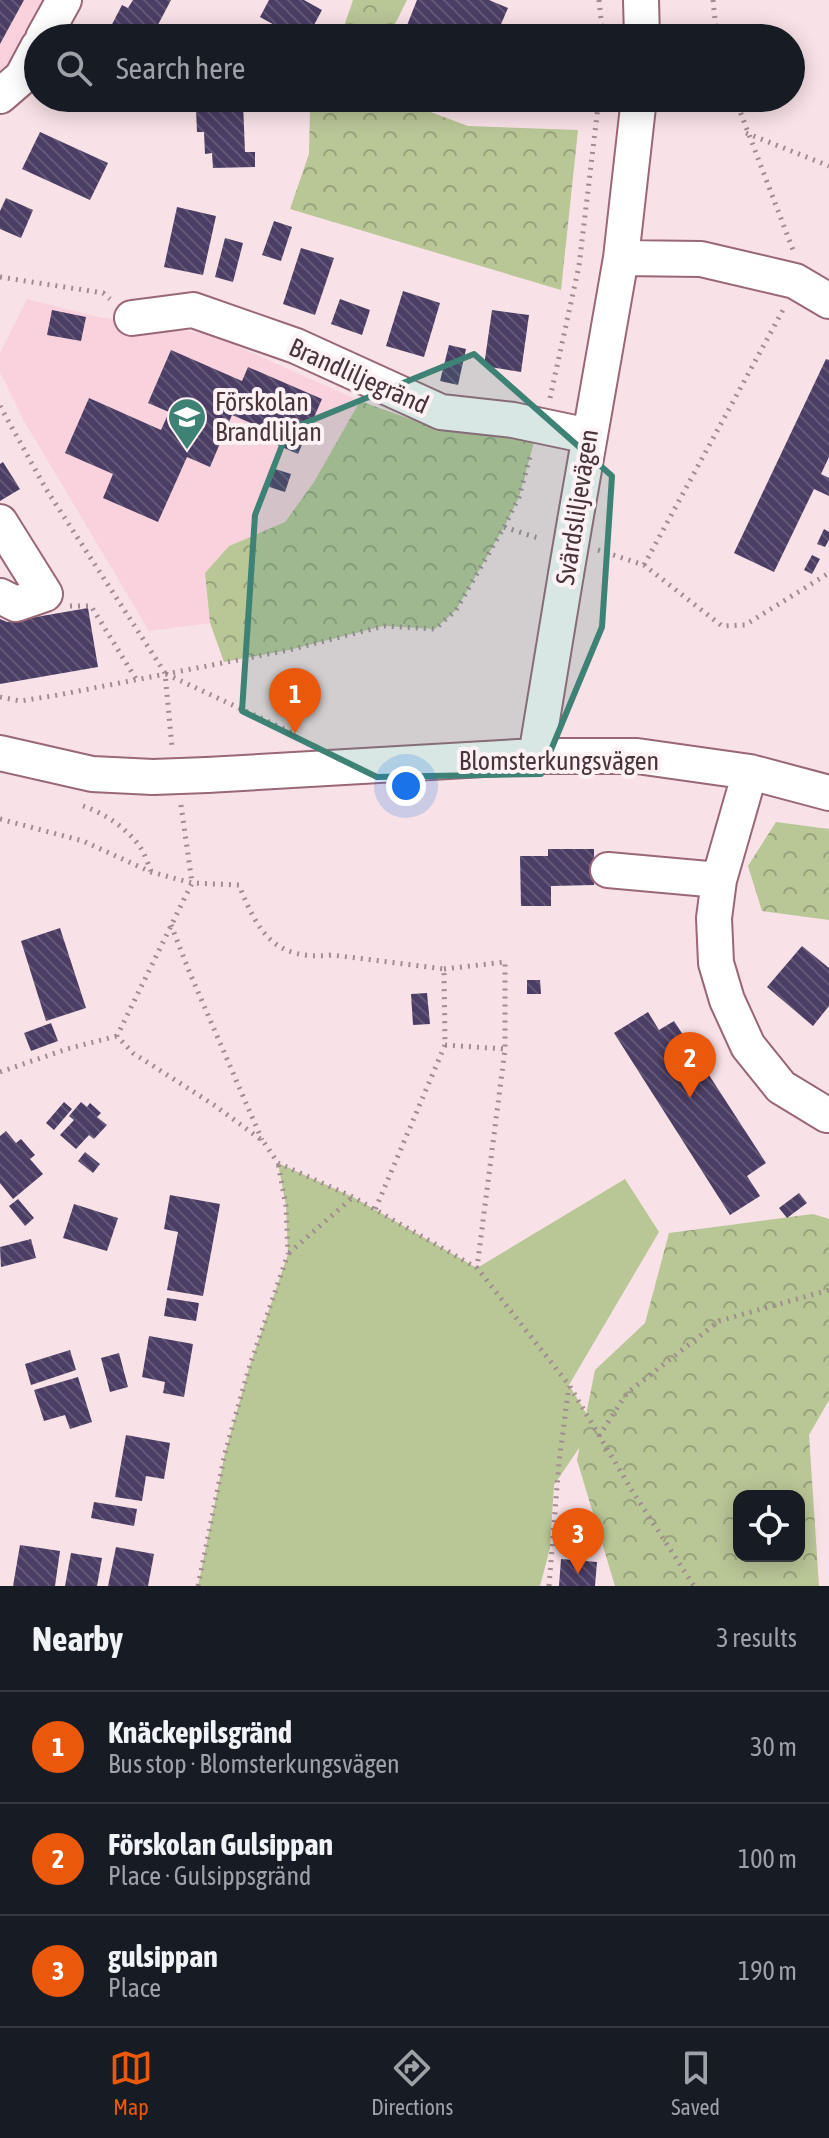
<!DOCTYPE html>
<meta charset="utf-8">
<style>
body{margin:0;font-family:"Asap Condensed",sans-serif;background:#20242c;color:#f1f3f6}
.controls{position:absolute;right:24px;bottom:24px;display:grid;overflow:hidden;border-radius:16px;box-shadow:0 4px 20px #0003}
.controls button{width:72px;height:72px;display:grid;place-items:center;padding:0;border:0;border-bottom:2px solid #363941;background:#171b24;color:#f1f3f6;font:40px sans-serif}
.you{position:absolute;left:406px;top:786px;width:28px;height:28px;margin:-20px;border:6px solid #fff;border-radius:50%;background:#1a73e8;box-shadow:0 0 0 12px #1a73e833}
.badge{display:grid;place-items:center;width:52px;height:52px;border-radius:50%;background:#ea580c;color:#fff;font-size:26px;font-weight:700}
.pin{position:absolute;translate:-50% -66px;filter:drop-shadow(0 2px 4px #0008)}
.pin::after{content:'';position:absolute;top:42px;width:28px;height:24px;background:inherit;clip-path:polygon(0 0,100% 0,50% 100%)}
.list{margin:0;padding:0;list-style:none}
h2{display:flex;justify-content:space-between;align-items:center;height:104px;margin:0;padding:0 32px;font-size:34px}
h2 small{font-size:26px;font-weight:400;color:#9ea1a6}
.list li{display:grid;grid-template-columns:52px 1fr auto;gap:24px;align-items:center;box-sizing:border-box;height:112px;padding:0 32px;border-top:2px solid #363941}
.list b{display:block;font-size:30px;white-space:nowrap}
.list p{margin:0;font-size:26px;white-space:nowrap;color:#9ea1a6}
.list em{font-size:26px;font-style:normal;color:#9ea1a6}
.icon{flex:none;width:44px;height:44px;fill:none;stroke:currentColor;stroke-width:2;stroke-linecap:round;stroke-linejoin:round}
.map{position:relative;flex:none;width:829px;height:1586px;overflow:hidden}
.search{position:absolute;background:#171b24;box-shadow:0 4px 20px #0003;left:24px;right:24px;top:24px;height:88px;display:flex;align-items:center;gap:20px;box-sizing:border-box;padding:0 28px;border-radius:44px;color:#9ea1a6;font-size:30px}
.sheet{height:440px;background:#171b24}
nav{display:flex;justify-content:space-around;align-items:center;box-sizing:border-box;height:112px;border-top:2px solid #363941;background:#171b24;font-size:22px;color:#9ea1a6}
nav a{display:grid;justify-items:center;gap:4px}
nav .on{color:#ea580c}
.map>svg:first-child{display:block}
</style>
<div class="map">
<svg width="829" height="1586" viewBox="0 0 829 1586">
<defs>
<pattern id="forest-crowns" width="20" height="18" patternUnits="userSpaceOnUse" patternTransform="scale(2)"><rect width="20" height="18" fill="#b9c696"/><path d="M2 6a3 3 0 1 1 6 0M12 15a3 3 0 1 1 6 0" fill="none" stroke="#98a27c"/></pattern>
<pattern id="building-back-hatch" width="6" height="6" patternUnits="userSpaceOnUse" patternTransform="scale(2)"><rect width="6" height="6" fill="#4b3d64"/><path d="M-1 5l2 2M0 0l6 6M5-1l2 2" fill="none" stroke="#645877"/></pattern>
</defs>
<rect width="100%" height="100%" fill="#f8e1e7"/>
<!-- built -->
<path fill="#f9d2dd" d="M0 0H47L8 77 0 79Z
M27 299 99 317 212 335 360 401 314 482 285 522 229 546 205 573 210 623 149 631 24 421 0 372V353Z"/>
<!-- green -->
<path fill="#b9c696" d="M278 1163 353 1197 477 1268 625 1179 659 1232 569 1385 594 1426 554 1485 550 1548 540 1586H198L225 1453 249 1368 288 1254 286 1206Z"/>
<!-- forest -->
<path fill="url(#forest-crowns)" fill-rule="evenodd" d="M353 0H407L388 38H340Z
M316 98H393L468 126 578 130 561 290 290 209 309 154 310 111Z
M360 401 435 428 534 442 519 497 504 527 456 610 435 629 383 626 289 650 224 662 210 623 205 573 229 546 285 522 314 482Z
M776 822 829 829V920L762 911 748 866Z
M813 1214 829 1219V1400L809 1435 819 1586H615L577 1460 595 1370 645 1323 669 1233ZM739 1496H799V1556H739Z"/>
<!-- building -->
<path fill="url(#building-back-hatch)" d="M0 0H24L0 44Z
M133 0H171L151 38H105L122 5 128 8Z
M269 0H304L322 10 307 38H298L260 17Z
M417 0H489L508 8 495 38H402Z
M444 98H470L473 100 469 109Z
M243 103 245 152H255V167L213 168 212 153 205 154 204 132H197L196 110H203V105Z
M40 132 108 163 90 200 22 169Z
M6 198 33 210 21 238 0 229V211Z
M177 207 216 216 203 275 164 267Z
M274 221 292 227 281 261 262 255Z
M225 238 243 243 233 282 215 277Z
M301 248 334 258 315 315 283 304Z
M403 291 440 303 424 357 386 346Z
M340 299 370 310 362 335 331 324Z
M52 310 86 317 81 341 47 335Z
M492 310 529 315 521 372 484 366Z
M449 345 466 349 458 385 440 381Z
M171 350 242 381 248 367 322 399 298 454 254 435 258 426 232 415 210 467 187 457 158 522 103 498 113 474 65 453 89 398 161 430 169 412 148 403Z
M826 359 829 360V457L821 474 829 478V496L814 489 774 572 734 553Z
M3 462 20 489 0 501V464Z
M272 468 291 474 285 492 266 486Z
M824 529 829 532V540L825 547 817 544Z
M812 555 820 559 812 574 804 570Z
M88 608 98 667 0 684V619L7 622Z
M548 849H594V885L551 886V906H521L520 856H548Z
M60 928 86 1008 46 1021 21 941Z
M802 946 829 968V1006L813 1026 767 987Z
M527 980H540L541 994H527Z
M427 993 430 1024 413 1025 411 994Z
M648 1012 659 1030 674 1021 766 1163 747 1176 760 1196 730 1215 614 1033Z
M51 1023 58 1041 31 1051 24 1033Z
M64 1102 72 1109 54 1130 46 1123Z
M81 1102 87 1107 90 1103 101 1113 97 1117 107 1125 94 1139 89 1135 76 1149 60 1135 74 1120 69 1116Z
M6 1131 16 1143 21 1139 35 1155 30 1159 43 1174 13 1199 0 1183V1136Z
M85 1152 100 1164 93 1173 78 1161Z
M799 1193 807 1203 787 1218 779 1208Z
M170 1195 220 1204 203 1296 167 1290 178 1232 164 1229Z
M18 1199 34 1218 25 1226 9 1206Z
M74 1204 118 1218 107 1251 63 1238Z
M31 1239 36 1258 1 1267 0 1247Z
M167 1298 199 1303 196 1321 164 1316Z
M149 1336 193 1344 184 1397 163 1393 165 1382 142 1377Z
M70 1350 76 1370 31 1385 25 1364Z
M119 1353 128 1387 110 1392 101 1358Z
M78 1377 92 1422 70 1429 65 1415 44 1421 34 1390Z
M126 1435 170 1443 164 1479 146 1476 142 1501 115 1497Z
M94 1502 137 1509 134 1526 91 1518Z
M20 1545 60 1551 55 1586H13Z
M116 1547 154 1554 148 1586H108Z
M71 1553 102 1558 97 1586H65Z
M561 1559 597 1562 595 1586H559Z"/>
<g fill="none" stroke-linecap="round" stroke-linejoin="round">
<!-- minor casing -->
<g stroke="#996776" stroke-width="38">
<path id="minor" d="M641 0 642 38
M43 38 64 0
M0 96 22 77 38 47
M621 258 701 259 795 281 829 301
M132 318 193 310 296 346 441 412 513 420 589 436
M575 521 621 258 639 98
M0 522 45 594 16 604 0 596
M0 753 92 774 153 777
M536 756 566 574
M750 772 719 880 714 918 716 963 727 1000 748 1046 781 1087 827 1115
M207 775 536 756H637L750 772 829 793
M608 870 719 880"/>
</g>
<!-- path -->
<path stroke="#a28c92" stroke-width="5" stroke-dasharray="2 6" stroke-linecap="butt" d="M599 0 603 38
M713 0 717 38
M735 98 793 250
M746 133 829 166
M0 277 103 293 110 299
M550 398 579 266 599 98
M0 406 46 489 165 673 172 747
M504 527 541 539
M598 550 644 565 722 626 745 625 829 573
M644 565 783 310
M70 606H91L136 679
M166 674 295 734
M0 697 20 701 58 695 289 650 384 626 435 629 456 610 504 527 519 497 531 453
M181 805 192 883 117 1036 133 1053 214 1105 263 1141 278 1163 353 1197 477 1268 569 1385 631 1489 694 1586
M83 806C104 813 127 828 140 847 145 854 148 864 151 871
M0 819 83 841 151 872 192 883 239 885C258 933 275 961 332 955L444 969 445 1045 375 1210
M171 925 189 971 262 1140
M444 969 505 962V1049
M445 1045 505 1049 477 1268
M0 1072 67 1049 117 1036
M289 1253 353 1197
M599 1436 627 1393 719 1321 829 1290
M198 1586 225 1453 249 1368 288 1254 286 1206 278 1163
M549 1586 559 1462 569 1386"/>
<!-- minor -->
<use href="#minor" stroke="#fff" stroke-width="34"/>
<!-- minor-bridge casing -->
<g stroke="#996776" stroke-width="38" stroke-linecap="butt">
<path id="minor-bridge" d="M566 574 575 521
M153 777 207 775"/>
</g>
<!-- minor-bridge -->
<use href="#minor-bridge" stroke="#fff" stroke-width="34"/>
</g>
<!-- marked area -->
<path fill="#3e8276" fill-opacity="0.2" stroke="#3e8276" stroke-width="6" stroke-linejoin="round" d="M474 354 612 476 602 627 541 774 377 777 242 711 255 515 288 430Z"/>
<!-- icons -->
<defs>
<g id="school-pin" transform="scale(2)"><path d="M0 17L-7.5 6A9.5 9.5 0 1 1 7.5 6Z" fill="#3e8276" stroke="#fef2f5"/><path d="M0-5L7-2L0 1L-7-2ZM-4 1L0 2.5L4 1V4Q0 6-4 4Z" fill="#fff"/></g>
</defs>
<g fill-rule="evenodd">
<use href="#school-pin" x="187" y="417"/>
</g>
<g text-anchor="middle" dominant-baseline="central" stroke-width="8" stroke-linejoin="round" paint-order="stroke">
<!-- street labels -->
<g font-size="26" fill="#4a343b" stroke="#fef2f5">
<text transform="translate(359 376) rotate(24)">Brandliljegränd</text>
<text transform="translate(577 507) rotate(-81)">Svärdsliljevägen</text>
<text x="559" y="761">Blomsterkungsvägen</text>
</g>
<!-- poi labels -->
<g font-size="26" fill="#4a343b" stroke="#fef2f5" text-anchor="start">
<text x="215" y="402">Förskolan<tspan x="215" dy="30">Brandliljan</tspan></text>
</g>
</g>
</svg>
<div class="controls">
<button><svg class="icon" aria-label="locate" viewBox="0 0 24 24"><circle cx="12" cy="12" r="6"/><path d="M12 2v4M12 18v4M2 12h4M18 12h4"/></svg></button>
</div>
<div class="you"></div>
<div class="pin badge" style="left:295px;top:734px">1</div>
<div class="pin badge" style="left:690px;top:1098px">2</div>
<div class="pin badge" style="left:578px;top:1574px">3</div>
<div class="search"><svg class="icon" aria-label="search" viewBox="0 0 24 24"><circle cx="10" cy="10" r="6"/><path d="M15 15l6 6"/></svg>Search here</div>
</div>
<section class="sheet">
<h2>Nearby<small>3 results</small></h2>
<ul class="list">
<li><span class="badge">1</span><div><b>Knäckepilsgränd</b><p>Bus stop · Blomsterkungsvägen</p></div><em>30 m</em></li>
<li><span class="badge">2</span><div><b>Förskolan Gulsippan</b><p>Place · Gulsippsgränd</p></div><em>100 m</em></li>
<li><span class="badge">3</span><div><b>gulsippan</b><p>Place</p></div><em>190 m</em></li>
</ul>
</section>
<nav>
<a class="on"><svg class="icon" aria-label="map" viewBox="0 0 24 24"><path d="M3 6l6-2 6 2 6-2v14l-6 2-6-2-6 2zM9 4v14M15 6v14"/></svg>Map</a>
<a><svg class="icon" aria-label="directions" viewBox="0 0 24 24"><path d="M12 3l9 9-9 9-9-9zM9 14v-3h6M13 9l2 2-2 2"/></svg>Directions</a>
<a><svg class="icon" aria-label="saved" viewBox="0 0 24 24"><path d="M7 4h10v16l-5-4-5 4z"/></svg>Saved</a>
</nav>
